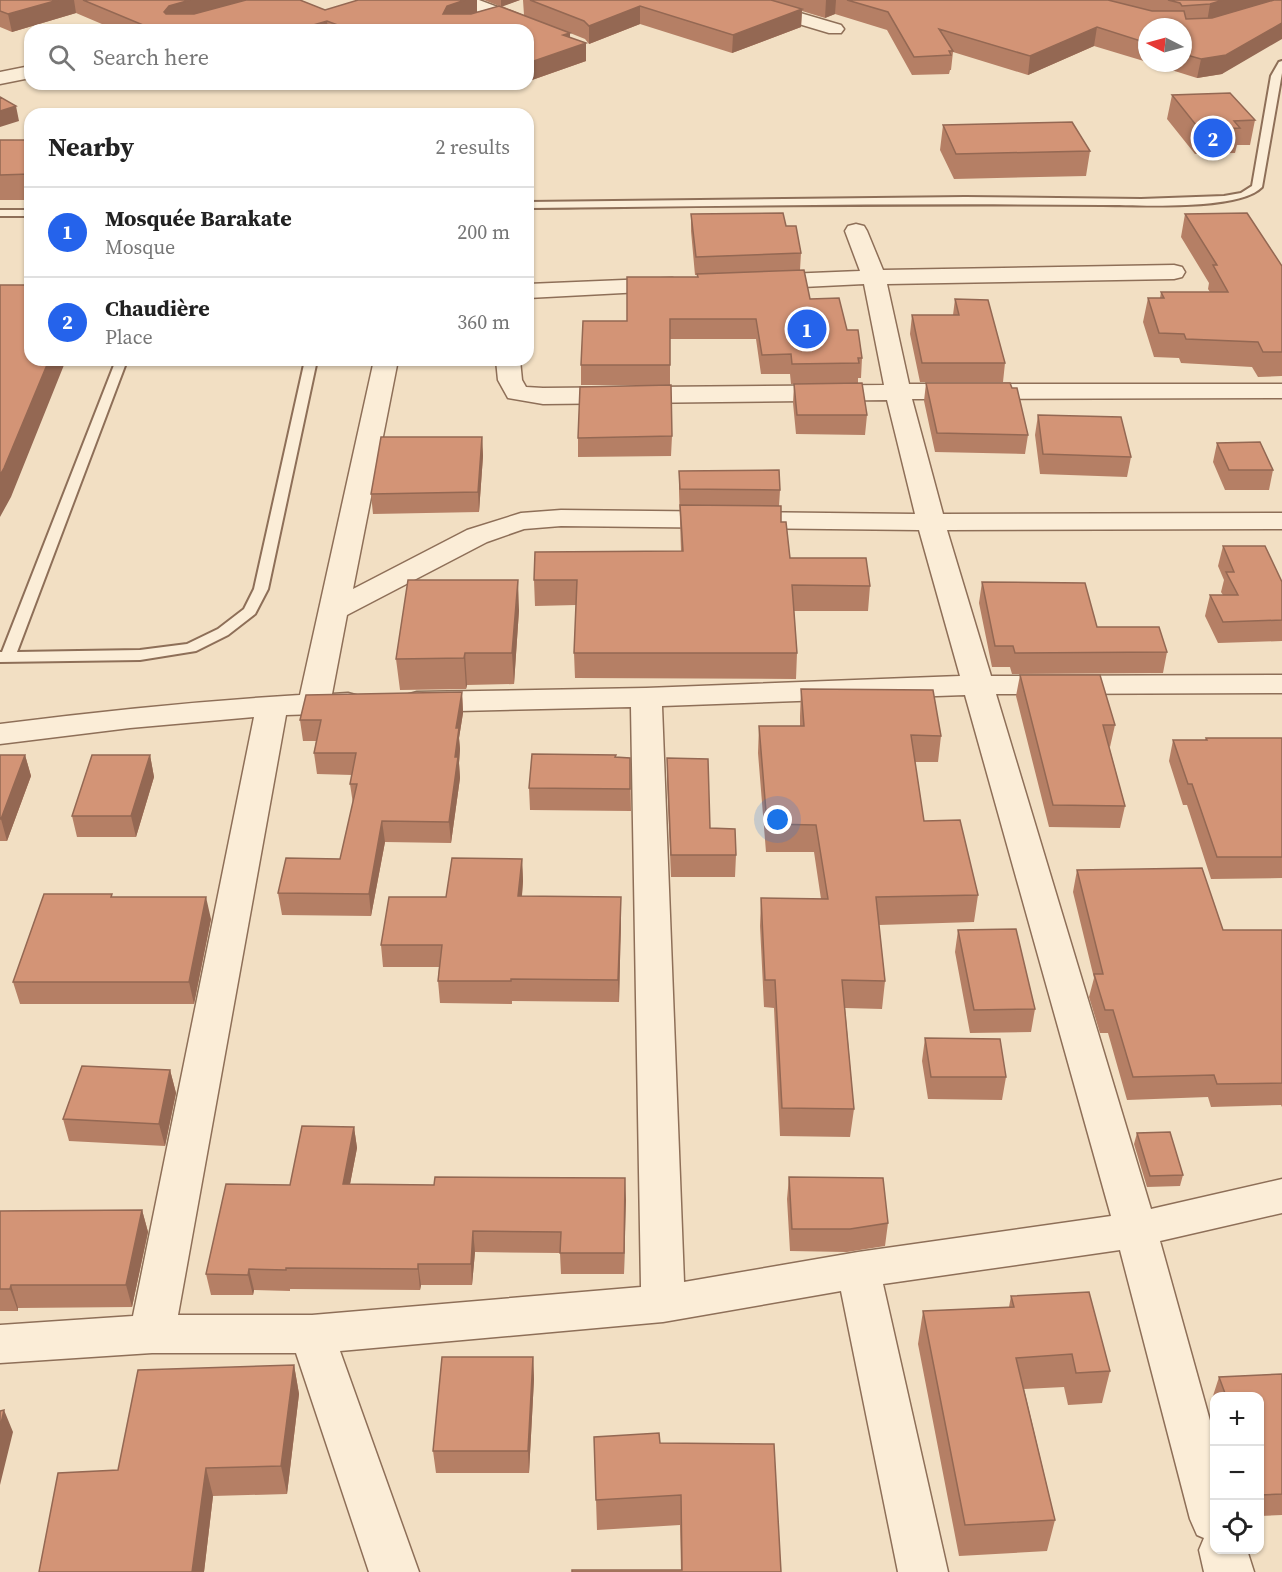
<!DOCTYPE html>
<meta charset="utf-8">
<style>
body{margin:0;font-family:"Source Serif 4",serif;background:#f2f2f2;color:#222}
.controls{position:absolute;right:18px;bottom:18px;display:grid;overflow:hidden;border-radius:12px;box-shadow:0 2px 4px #0004}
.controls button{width:54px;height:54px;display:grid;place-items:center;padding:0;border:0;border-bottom:2px solid #e0e0e0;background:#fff;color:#222;font:30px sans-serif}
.compass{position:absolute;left:1138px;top:18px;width:54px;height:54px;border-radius:50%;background:#fff;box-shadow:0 2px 4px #0004;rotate:276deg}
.you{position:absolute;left:778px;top:820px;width:21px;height:21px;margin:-15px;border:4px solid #fff;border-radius:50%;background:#1a73e8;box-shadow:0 0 0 9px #1a73e833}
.badge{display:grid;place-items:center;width:39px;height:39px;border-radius:50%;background:#2563eb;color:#fff;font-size:20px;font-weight:700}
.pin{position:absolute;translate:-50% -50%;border:3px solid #fff;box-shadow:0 2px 6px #0006}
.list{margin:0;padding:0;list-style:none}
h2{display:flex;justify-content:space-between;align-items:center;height:78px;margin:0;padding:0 24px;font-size:26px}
h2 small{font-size:20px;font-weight:400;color:#767676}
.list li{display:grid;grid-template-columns:39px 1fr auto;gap:18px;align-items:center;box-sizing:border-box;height:90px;padding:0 24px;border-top:2px solid #e0e0e0}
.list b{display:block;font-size:22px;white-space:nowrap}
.list p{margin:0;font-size:20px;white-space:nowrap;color:#767676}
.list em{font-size:20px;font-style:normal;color:#767676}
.icon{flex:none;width:33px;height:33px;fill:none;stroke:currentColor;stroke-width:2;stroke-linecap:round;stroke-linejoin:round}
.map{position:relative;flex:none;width:1282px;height:1572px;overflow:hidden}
.search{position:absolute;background:#fff;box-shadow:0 2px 4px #0004;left:24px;top:24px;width:510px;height:66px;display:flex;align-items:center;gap:15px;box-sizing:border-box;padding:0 21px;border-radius:18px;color:#767676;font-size:22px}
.panel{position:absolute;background:#fff;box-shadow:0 2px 4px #0004;left:24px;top:108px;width:510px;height:258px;border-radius:18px}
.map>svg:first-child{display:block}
</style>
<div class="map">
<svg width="1282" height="1572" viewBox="0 0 1282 1572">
<rect width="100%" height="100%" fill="#f2dfc3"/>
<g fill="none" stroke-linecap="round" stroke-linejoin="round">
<!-- service casing -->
<g stroke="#8e6f58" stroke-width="4">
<path id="service" d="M1282 61V73L1262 187C1239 211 1138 205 1103 205 911 203 720 206 528 208V202L965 197 1141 199 1224 196 1241 193 1252 186 1271 76 1279 62Z
M0 210H30V216H0Z
M116 360H124L126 363 17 652 140 650 187 644 218 629 244 609 254 589 305 360H317L268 589 255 614 228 635 196 651 140 660 0 662V652H2Z"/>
</g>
<!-- minor casing -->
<g stroke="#8e6f58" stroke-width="3">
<path id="minor" d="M455 0H479L535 21 538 25 535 29H523L457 4Z
M730 0H756L841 25 844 29 841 33H829L732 4Z
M30 66V78L0 84V72Z
M856 224 864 226 867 231 883 270 1174 265 1182 267 1185 272 1182 277 1174 279 887 284 909 384H1282V398L912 399 943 514 1282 513V529L947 530 991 676 1282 675V693L996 694 1151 1209 1282 1179V1213L1160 1241 1214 1435V1550H1247L1254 1572H1204L1199 1550 1204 1538 1197 1535 1190 1519 1120 1250 883 1284 948 1572H898L841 1291 663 1322 340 1351 419 1572H369L296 1353H152L0 1363V1325L133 1316 254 717 130 728 0 744V724C100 711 200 701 300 695L374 360H398L353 589 467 530 521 513 561 510 915 514 887 400 543 404 508 398 498 380 496 360H520L522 380 526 387 543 388 884 385 864 284 762 289 754 287 751 282 754 277 762 275 860 271 845 231 848 226ZM561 526 919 530 960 676 646 688 417 692 406 695 401 702 406 709 417 712 631 707 641 1287 312 1315H178L286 715 348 713 359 710 364 703 359 696 348 693 332 694 347 615 487 542 524 529ZM965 695 1111 1216 858 1252 684 1282 662 706Z
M672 278 680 280 683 285 680 290 528 298V284Z"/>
</g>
<!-- service -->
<use href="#service" fill="#fbedd7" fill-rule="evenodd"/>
<!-- minor -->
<use href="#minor" fill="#fbedd7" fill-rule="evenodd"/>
</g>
<!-- wall -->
<path fill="#b57f65" d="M0 0H300L325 10 358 0H477V12L499 6 484 0H520L502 6 524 15 523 0H1282L1222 74 1197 78 1149 63H1183V27H1147V62L1094 46 1028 75 953 52 951 70H950L949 74 912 75 887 30 835 14 825 18 802 11 801 27 732 53 640 24 589 44 585 39 570 33V38L586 61 532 80 528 79V30H116L76 13 12 32 0 27Z
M1172 95 1255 120 1250 145H1237L1235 153 1195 154 1167 119Z
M943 125 1090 151 1086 176 954 179 940 150Z
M0 140H30V200H0Z
M691 214 786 226 801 253 800 270 810 299 847 330 862 358 861 378H858V383L791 384 790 374H761L756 339H670V385H581V365L627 321 697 277V275H695L691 231Z
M1185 214 1282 266V376L1258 377 1252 367 1181 363 1179 358 1154 357 1143 322 1148 298H1160L1161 292H1210L1208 289 1209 283 1181 237Z
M955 299 1005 363 1003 382H920L910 334 912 315H953Z
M926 383 1012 388 1028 435 1025 454 935 452 924 401Z
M794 384 867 415 865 435 796 434 793 403Z
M1038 415 1131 457 1127 477 1040 474 1035 435Z
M672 436 671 456 578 457V438Z
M482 437 483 456 479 512 373 514 371 494Z
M1217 443 1273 470 1269 490H1225L1213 462Z
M679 471 780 490 779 506 781 522 790 558 870 586 868 611H794L797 653 796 679 575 678 574 653 576 605 535 606 534 580 681 551 679 491Z
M1223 546 1282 582V641L1218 643 1205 616 1210 595H1223L1221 592 1224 580 1218 566Z
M982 582 1097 627 1167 652 1163 673 1012 674 1010 667H992L979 603Z
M519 610 514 684 467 685 466 689 400 690 396 659Z
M1020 675 1115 725 1110 747 1109 746 1125 806 1120 828 1049 827 1016 696Z
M801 689 941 736 938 762H915L924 821 978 895 974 922 879 925 885 981 882 1009 845 1008 854 1109 850 1137 780 1136 774 1008 764 1007 760 926 761 898 821 899 814 852H766L758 753 759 726H800V716Z
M462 692 463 713 459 738 460 749 459 763 460 778 451 843 385 842 371 916 282 915 278 893 340 859 353 804 350 784 352 775 317 774 314 753 316 741H303L300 720Z
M1206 738H1282V878L1211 879 1187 805H1183L1169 761 1173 740H1205Z
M0 755H25L31 776 7 841H0Z
M150 755 154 777 136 837H77L72 816Z
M616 757 630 758 631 811 530 810 529 788Z
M667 758 710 828 736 855 735 877H671L667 780Z
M522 859 523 881 522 896 621 919 619 1002 512 1001V1004L440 1003 438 981 439 967H383L381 945 446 897Z
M1077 870 1223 930H1282V1107L1281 1105 1211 1107 1208 1097 1127 1100 1108 1033H1100L1089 997 1094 978 1073 892Z
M113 897 211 919 194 1004H20L13 982Z
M958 930 1035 1009 1031 1032 970 1033 955 952Z
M925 1038 1006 1077 1002 1100 928 1099 922 1061Z
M170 1070 176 1093 165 1146 69 1141 63 1119Z
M354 1127 357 1148 350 1184 434 1185 625 1178 624 1274H561L560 1253 475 1252 472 1285H421L420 1290 290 1289V1291L254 1290 253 1295H211L206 1274 290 1185Z
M1137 1133 1183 1175 1180 1186 1147 1187 1134 1144Z
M789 1177 888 1223 885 1246 847 1252 790 1251 787 1199Z
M142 1210 148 1232 132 1307 18 1308V1311H0V1211Z
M1011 1296 1110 1371 1102 1403 1068 1405 1064 1387 1024 1389 1055 1520 1047 1551 959 1556 918 1344 923 1311 1009 1307Z
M533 1357 534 1379 529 1473H436L433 1451Z
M294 1365 299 1394 287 1494 213 1496 204 1572H39L118 1470Z
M1282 1374V1515L1260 1516V1396H1215V1407L1212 1399 1219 1377Z
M594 1437 660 1443 781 1572 681 1570 680 1525 597 1530Z"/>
<!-- shaded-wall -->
<path fill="#946853" d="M58 0H74L76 13 12 32 8 14Z
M190 0H256L167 30 164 12 169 6Z
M465 0H477V14H443L447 6Z
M501 0H520L501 7Z
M826 0H836L835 14 825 18Z
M1223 0H1278L1207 22 1210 4Z
M640 6V24L589 44V26Z
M802 9 801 27 732 53 733 35Z
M327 21 328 30H296Z
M1282 23V39L1222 74 1197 78 1201 59Z
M1097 27 1094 46 1028 75 1030 56Z
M570 33V48L586 43V61L532 80 531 62 563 35Z
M16 106 19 121 0 127V111Z
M49 360H66L11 497 0 517V475Z
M482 437 483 456 479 512 478 492Z
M518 580 519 610 514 684 512 653Z
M465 653 467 685 466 689 464 658Z
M462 692 463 713 459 738 460 749 459 763 460 778 451 843 449 822 455 757 456 728Z
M25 755 31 776 7 841 1 819Z
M150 755 154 777 136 837 131 816Z
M382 821 385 842 371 916 369 894Z
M522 859 523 881 520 918 518 896Z
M206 897 211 919 194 1004 189 982Z
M621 897V919L619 1002 618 980Z
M170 1070 176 1093 165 1146 159 1124Z
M354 1127 357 1148 346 1205 343 1184Z
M625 1178 626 1200 624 1274V1253Z
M142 1210 148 1232 132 1307 126 1285Z
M473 1231 475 1252 472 1285 471 1264Z
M418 1264 421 1285 420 1290 418 1269Z
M249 1269 254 1290 253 1295 248 1275Z
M11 1285 18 1308V1311L10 1289Z
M533 1357 534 1379 529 1473 528 1451Z
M294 1365 299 1394 287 1494 281 1466Z
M4 1410 13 1432 0 1485V1428Z
M206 1468 213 1496 204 1572H192Z"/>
<!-- building -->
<path fill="#d39476" stroke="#946853" stroke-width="1.5" d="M0 0H58L8 14 0 11Z
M83 0H190L169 6 164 12 166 14H194L246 0H300L325 10 358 0H465L447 6 443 14H471L499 6 570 33 563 35 586 43 531 62 528 60V30H351L327 21 296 30 291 29 288 30H155Z
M530 0H771L802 9 733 35 640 6 589 26 584 21Z
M847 0H1108L1152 11H1184L1186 19 1212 18 1274 0H1282V23L1226 55 1201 59 1183 54V27H1147V43L1097 27 1030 56 939 29 953 51H949L951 55 914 57 888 12Z
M1168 0H1223L1210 4 1182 6 1180 3Z
M1230 93 1255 120 1234 121 1240 128 1200 130 1172 95Z
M0 97 16 106 0 111Z
M1072 122 1090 151 956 154 943 125Z
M0 140H30V174L0 175Z
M783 213 786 226H796L801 253 696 257 691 214Z
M1247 213 1282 266V352H1263L1258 342 1186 339 1184 334 1159 333 1148 298H1164L1161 292H1228L1213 265H1217L1185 214Z
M804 270 810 299 839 298 847 330H858L862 358H858L859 363 792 364 791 354 762 355 756 319H670V365H581L583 321H627V277H698L697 274Z
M0 285H30V360H49L4 468 0 475Z
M955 299 988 300 1005 363H922L912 315H959Z
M862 383 867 415H797L794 384Z
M926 383H1010L1012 388H1017L1028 435 937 433Z
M671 385 672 436 578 438 580 387Z
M1038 415 1121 417 1131 457 1043 454Z
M381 437H482L478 492 371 494Z
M1260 442 1273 470H1229L1217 443Z
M779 470 780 490 680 489 679 471Z
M680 505 781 506V522H786L790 558H866L870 586 792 585 797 653H574L577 580H534L535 552 683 551Z
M1223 546H1265L1282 582V620L1223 622 1210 595H1238L1226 572H1234Z
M408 580H518L512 653H465L464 658 396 659Z
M982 582 1085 583 1097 627H1159L1167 652 1015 653 1013 646H995Z
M1020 675H1100L1115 725H1103L1125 806 1053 805Z
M801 689 933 690 941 736 911 735 924 821 960 820 978 895 876 897 885 981 842 980 854 1109 782 1108 775 980H765L761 898 828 899 816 825 767 824 759 726H804Z
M462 692 456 728H459L455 757H458L449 822 382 821 369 894 278 893 286 858 340 859 357 784H350L356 753H314L321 720H300L306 695Z
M1206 738H1282V857H1217L1192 784H1188L1173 740H1207Z
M532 754 616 755 615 757 630 758V789L529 788Z
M0 755H25L1 819H0Z
M92 755H150L131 816H72Z
M667 758 708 759 710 828 735 829 736 855H671Z
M452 858 522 859 518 896 621 897 618 980 511 979V981H438L442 945H381L389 897H446Z
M1202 868 1223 930H1282V1083L1217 1084 1214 1075 1133 1077 1113 1010H1105L1094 974H1103L1077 870Z
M44 894H112L111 897H206L189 982H13Z
M1016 929 1035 1009 974 1010 958 930Z
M925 1038 1000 1039 1006 1077H931Z
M82 1066 170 1070 159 1124 63 1119Z
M302 1126 354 1127 343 1184 434 1185 435 1177 625 1178 624 1253H560L561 1232 473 1231 471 1264H418V1269L286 1268V1270L249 1269 248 1275 206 1274 226 1184 290 1185Z
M1170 1132 1183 1175 1150 1176 1137 1133Z
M789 1177 883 1178 888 1223 850 1229H792Z
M142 1210 126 1285H11L10 1289H0V1211Z
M1089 1292 1110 1371 1076 1373 1072 1354 1016 1358 1055 1520 965 1525 923 1311 1014 1307 1011 1296Z
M442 1357H533L528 1451H433Z
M294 1365 281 1466 206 1468 192 1572H39L58 1473 118 1470 138 1370Z
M1282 1374V1494L1260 1495V1396H1226L1219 1377Z
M4 1410 0 1428V1411Z
M659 1433 660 1443 774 1444 781 1572H572V1570H682L681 1495 596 1500 594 1437Z"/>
</svg>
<div class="controls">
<button>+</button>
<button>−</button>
<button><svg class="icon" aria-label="locate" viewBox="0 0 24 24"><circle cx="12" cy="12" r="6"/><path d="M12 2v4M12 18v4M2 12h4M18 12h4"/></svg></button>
</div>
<svg class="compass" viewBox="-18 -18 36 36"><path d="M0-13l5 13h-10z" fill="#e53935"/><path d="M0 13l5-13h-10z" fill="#767676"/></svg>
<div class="you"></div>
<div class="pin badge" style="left:807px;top:329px">1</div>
<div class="pin badge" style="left:1213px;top:138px">2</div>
<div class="search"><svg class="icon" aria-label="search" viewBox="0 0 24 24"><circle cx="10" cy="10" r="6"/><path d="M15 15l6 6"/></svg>Search here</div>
<section class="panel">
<h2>Nearby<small>2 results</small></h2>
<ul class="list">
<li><span class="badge">1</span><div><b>Mosquée Barakate</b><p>Mosque</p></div><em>200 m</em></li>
<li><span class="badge">2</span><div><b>Chaudière</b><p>Place</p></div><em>360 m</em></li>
</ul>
</section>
</div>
